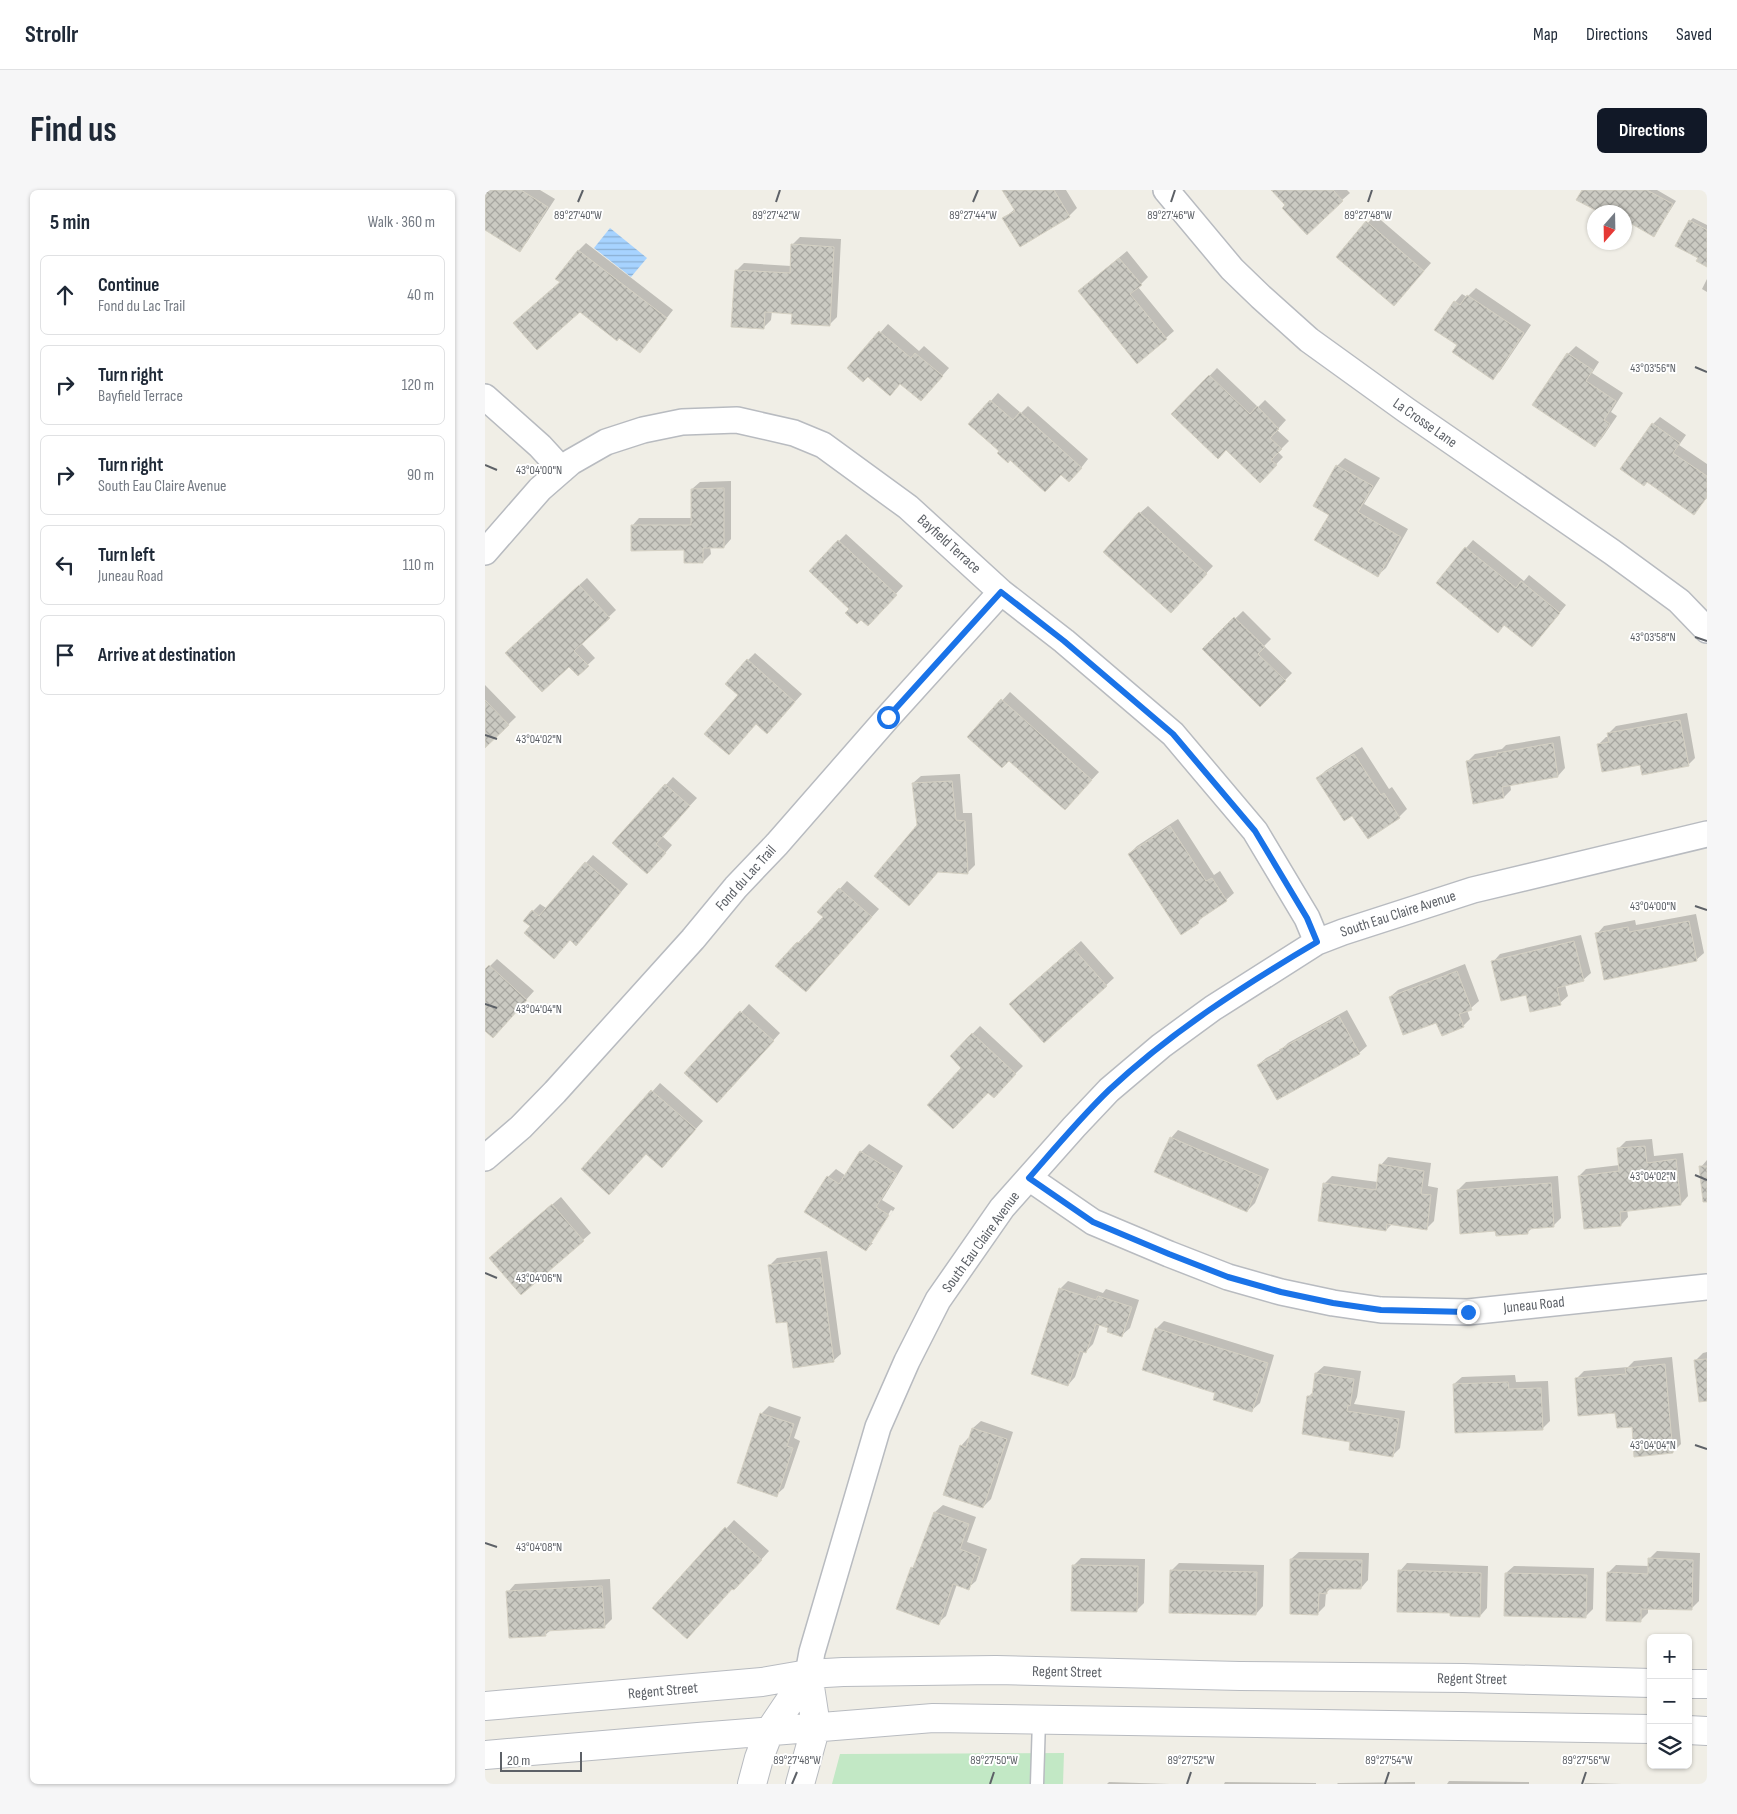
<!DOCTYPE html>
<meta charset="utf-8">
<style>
body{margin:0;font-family:"Sofia Sans Condensed",sans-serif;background:#f6f6f7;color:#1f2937}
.controls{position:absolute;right:15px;bottom:15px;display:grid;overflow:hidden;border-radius:8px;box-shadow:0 1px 4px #0004}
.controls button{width:45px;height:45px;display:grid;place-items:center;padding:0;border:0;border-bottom:1px solid #e0e1e3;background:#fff;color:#1f2937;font:25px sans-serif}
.compass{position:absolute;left:1102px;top:15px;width:45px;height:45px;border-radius:50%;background:#fff;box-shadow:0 1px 4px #0004;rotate:200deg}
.scale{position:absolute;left:15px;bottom:12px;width:82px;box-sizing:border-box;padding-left:5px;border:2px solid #5d6167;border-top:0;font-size:14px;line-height:18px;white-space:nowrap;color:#5d6167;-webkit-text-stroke:4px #fff;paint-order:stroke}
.stop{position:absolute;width:15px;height:15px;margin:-11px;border:4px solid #1a73e8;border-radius:50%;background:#fff}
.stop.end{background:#1a73e8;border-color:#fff;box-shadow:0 1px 5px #0008}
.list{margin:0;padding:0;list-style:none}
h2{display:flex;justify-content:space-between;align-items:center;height:65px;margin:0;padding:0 20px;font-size:21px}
h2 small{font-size:16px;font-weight:400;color:#747a83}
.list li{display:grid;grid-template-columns:32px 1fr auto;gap:15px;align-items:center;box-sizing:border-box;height:80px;margin:0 10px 10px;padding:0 10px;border:1px solid #e0e1e3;border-radius:8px}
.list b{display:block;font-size:19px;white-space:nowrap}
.list p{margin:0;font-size:16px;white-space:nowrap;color:#747a83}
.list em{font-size:16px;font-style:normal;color:#747a83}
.icon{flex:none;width:28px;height:28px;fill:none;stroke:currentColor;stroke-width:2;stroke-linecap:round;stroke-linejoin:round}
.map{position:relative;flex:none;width:1222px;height:1594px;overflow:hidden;border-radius:8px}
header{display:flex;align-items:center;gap:30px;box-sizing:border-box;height:70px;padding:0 25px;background:#fff;border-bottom:1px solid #e0e1e3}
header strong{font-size:24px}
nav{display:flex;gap:28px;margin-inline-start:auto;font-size:18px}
.intro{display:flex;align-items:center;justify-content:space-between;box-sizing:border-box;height:120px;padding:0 30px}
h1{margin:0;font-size:35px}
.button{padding:12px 22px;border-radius:8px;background:#111827;color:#fff;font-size:18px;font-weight:700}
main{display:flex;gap:30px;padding:0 30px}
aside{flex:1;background:#fff;border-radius:8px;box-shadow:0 1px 4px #0004}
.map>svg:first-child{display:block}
</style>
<header>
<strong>Strollr</strong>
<nav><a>Map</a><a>Directions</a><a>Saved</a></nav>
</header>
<div class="intro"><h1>Find us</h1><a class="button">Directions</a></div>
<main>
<aside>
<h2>5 min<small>Walk · 360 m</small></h2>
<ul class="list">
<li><svg class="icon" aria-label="ahead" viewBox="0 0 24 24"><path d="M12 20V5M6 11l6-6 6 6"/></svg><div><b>Continue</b><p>Fond du Lac Trail</p></div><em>40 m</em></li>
<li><svg class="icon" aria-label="right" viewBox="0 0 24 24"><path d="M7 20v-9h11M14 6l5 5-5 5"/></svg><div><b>Turn right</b><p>Bayfield Terrace</p></div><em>120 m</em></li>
<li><svg class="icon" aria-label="right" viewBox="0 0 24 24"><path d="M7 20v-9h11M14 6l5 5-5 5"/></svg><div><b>Turn right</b><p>South Eau Claire Avenue</p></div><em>90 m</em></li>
<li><svg class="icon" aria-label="left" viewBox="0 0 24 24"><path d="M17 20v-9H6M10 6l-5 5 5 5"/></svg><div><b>Turn left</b><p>Juneau Road</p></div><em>110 m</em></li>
<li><svg class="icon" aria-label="arrive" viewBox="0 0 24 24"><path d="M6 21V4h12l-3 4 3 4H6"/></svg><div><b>Arrive at destination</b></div></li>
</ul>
</aside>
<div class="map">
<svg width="1222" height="1594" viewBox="0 0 1222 1594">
<defs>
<pattern id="water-rules" width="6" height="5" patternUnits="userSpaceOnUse" patternTransform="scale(1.25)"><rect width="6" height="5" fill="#a7d3ff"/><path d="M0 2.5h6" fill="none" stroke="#8bafd2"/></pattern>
<pattern id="building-cross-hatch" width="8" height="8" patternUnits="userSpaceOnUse" patternTransform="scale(1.25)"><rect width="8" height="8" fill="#cbcac2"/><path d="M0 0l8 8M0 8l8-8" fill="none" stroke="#a8a7a1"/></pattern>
</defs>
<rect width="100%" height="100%" fill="#f0eee6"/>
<!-- pitch -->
<path fill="#c2e8c5" d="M579 1563 578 1594H347L355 1564Z"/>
<!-- water -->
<path fill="url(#water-rules)" d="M125 38 162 68 146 87 109 58Z"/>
<!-- shadow -->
<path fill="#0003" d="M0 0H55L70 9 42 52 35 60 0 38Z
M519 0H581L592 18 584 26 535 55 519 28 530 19Z
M788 0H862L865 3 857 10 802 15Z
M1098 0H1172L1191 11 1169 46 1140 28V22H1116L1093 9Z
M890 25 946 73 916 107 853 67Z
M1208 28 1222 35V76L1214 68 1205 31Z
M315 47 356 49 352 127 344 135 308 123 287 121 286 130 279 137 251 81 259 73 306 76 307 55Z
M101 53 188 120 155 162 95 121 76 91 93 61Z
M642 61 663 87 653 97 689 141 653 172 594 101Z
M1222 89V102L1217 99Z
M991 98 1046 135 1015 181 1008 188 973 155 970 112 977 104 982 107Z
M403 134 434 161 439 156 464 178 443 202 416 192 383 186 364 178Z
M1091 156 1114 172 1107 183 1138 203 1126 222 1132 226 1117 248 1110 255 1049 215 1083 164Z
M732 178 773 217 780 210 801 230 792 240 804 251 793 262 798 267 775 291 741 259 688 224Z
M513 203 536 223 543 216 603 269 592 283H576L516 261 506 211Z
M1175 227 1201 245 1194 255 1222 274V308L1209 323 1168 234Z
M860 268 895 288 879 314 923 339 901 378 893 385 846 324 852 276Z
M246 291V349L239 357H225L226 364 218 372 200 359 147 336 154 328H208L207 299 215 292Z
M663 316 728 376 693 414 655 323Z
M361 344 418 396 390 427 366 419 354 351Z
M988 350 1039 391 1044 385 1081 415 1054 448 1020 434 1013 441 981 358Z
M102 388 131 420 96 453 110 468 93 484 84 475 29 455Z
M758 421 786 449 779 456 807 483 775 516 719 459Z
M270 463 317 504 289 535 254 505 263 470Z
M0 495 31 527 0 557Z
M525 502 614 582 587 611 525 569 484 547Z
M1202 523 1210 568 1203 575 1156 574 1113 555 1121 547H1124V543L1131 536Z
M1075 546 1080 578 1073 586 1025 594 1026 600 1019 607 983 571 990 564 1017 559 1021 555Z
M877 557 904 599 907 597 922 619 914 627 883 647 868 624 833 589 840 581Z
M475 584 478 623H487L490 675 483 682 433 635 428 593 436 586Z
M188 587 212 608 177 646 187 655 170 675 129 653Z
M693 629 729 685 735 681 749 703 741 710 720 724 713 732 644 664 652 656Z
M108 665 143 694 98 746 85 749 47 736 48 721 55 714 61 718Z
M362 691 394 719 328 793 313 753 320 745 322 746 339 726 334 722Z
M1211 724 1219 763 1211 770 1112 744 1119 736 1150 730 1151 735Z
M1096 745 1106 783 1098 790 1080 795 1083 806 1075 813 1042 804 1008 772 1015 764Z
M596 751 629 788 559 851 533 806Z
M12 769 49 801 15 839H0V781Z
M980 774 994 811 986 818 982 820 985 829 978 836 952 831 905 807 913 800Z
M264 814 295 843 240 904 201 883Z
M862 820 882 856 874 863 773 875 781 868 797 859 803 853Z
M495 836 538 876 508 906 466 866Z
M175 893 218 931 184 969 161 962 98 979Z
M693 940 784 979 770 1013 762 1021 686 948Z
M1167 949 1169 966 1198 963 1203 1006 1196 1014 1142 1019 1143 1027 1136 1035 1094 986 1101 979 1135 975 1133 959 1141 951Z
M384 954 418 976 397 1010 410 1018 388 1053 408 1021 406 1020 385 1053H388L381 1060 343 987 351 979 361 986 376 962Z
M903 967 946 973 943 996 953 998 949 1031 941 1039 907 1034 901 1040 839 994 847 986 893 992 896 975Z
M1222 970V1011L1216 977Z
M1073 986 1076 1028 1068 1036 1048 1037 1042 1043 1012 1040 973 1000 981 992Z
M76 1007 106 1043 36 1104 13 1061Z
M342 1061 356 1164 348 1171 303 1130 285 1075 292 1068Z
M583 1091 618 1103 621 1099 654 1110 645 1138 637 1145 625 1138 615 1134 608 1154 601 1161H599L590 1187 583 1195 575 1099Z
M679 1131 789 1165 775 1213 767 1220 731 1202 671 1139Z
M1222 1162V1210L1211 1170 1218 1163Z
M1187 1167 1196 1254 1188 1262 1151 1266 1148 1236 1091 1189 1099 1181 1143 1177 1149 1171Z
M839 1176 876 1181 872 1207 869 1214 920 1221 915 1258 907 1266 866 1251 824 1206 829 1201 831 1183Z
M1030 1185 1031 1192 1063 1191 1065 1231 1057 1239 969 1194 977 1187Z
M284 1216 316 1227 309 1248 315 1251 299 1298 291 1305 276 1224Z
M496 1231 528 1242 506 1309 498 1317 476 1256 483 1248 485 1249 488 1238Z
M458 1315 491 1327 482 1352 502 1359 491 1391 483 1398 472 1394 461 1426 453 1433 427 1378 431 1373 450 1322Z
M249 1330 284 1361 257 1391 248 1397 169 1418Z
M1172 1361 1215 1363 1214 1411 1206 1419 1163 1418V1423L1155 1431 1123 1383 1131 1375 1164 1376V1369Z
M814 1362 884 1363 883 1390 876 1398H846L841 1403 840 1416 833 1423 806 1369Z
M596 1368 660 1369 659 1413 651 1421 589 1375Z
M694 1373 779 1375 778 1416 771 1424 686 1381Z
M922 1373 1003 1376 1002 1418 995 1426 966 1422 915 1381Z
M1029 1376 1109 1378 1108 1419 1100 1427 1021 1383Z
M125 1389 127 1429 119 1437 66 1440 60 1445 23 1402 30 1394Z
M964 1591 1044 1592V1594H962Z
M624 1592 685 1594H622Z
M740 1592 831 1593V1594H739Z
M930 1592V1594H852L853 1593Z
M1100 1593 1137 1594H1099Z"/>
<!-- building -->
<path fill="url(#building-cross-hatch)" stroke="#d5d1c4" d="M0 0H36L63 17 35 62 0 40Z
M517 0H569L585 27 535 57 517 28 530 21Z
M786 0H848L858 11 822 45 797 18 800 15Z
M1097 0H1162L1188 14 1169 47 1140 30V22H1114L1091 10Z
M1204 30 1222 40V77L1211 71 1213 68 1190 56Z
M881 31 939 81 909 116 851 67Z
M306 54 349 57 345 136 306 134 307 124 280 122 279 139 246 137 250 80 305 83Z
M93 60 182 128 155 163 134 148 132 151 95 122 52 160 28 133 75 92 70 89Z
M634 68 657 95 645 104 682 149 652 174 593 101Z
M982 105 1039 143 1008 190 967 162 972 155 949 140 969 111 975 115Z
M394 141 426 168 430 163 458 186 436 211 415 194 405 206 383 187 378 192 362 178Z
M1082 163 1108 180 1101 191 1131 211 1119 230 1125 234 1110 257 1047 215Z
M724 185 765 224 772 216 794 239 785 248 797 259 786 270 792 275 775 293 741 260 733 269 686 224Z
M505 210 528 230 535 222 597 278 584 292 576 285 560 302 525 270 523 273 512 263 514 261 483 234Z
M1167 233 1195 253 1188 263 1222 286V307L1209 325 1162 292 1159 296 1135 279Z
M851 275 888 296 873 322 916 347 893 387 829 350 844 325 828 316Z
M239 298V358H218V373H199V360L146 361V335H206V299Z
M654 322 722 384 686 423 618 362Z
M353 350 412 405 383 436 376 430 372 434 360 423 364 419 324 381Z
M980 357 1031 398 1036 391 1075 423 1047 457 1019 435 1013 443 951 393Z
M94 395 125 428 89 461 104 476 93 486 84 477 57 502 20 463Z
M749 427 780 457 773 464 801 491 775 517 717 459Z
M262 469 310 512 282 544 271 534 244 565 219 544 253 505 240 494Z
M516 509 607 590 580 620 524 571 517 578 482 547Z
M0 510 24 535 0 558Z
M1195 530 1204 576 1157 585 1155 575 1117 582 1112 554 1124 552 1122 543Z
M1068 553 1073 587 1017 597 1019 608 988 614 981 571 1012 566V563Z
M869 564 896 605 899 603 915 628 883 649 867 626 859 631 831 588Z
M467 591 471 630 480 631 483 684 453 682 424 716 389 686 432 635 427 593Z
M180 594 205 616 171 654 181 663 162 684 127 653Z
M685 636 721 691 727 688 742 711 712 731 714 733 696 745 643 664Z
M100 672 136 702 91 756 85 750 69 769 39 743 45 736 38 731 47 720 54 726Z
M354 698 387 727 321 802 290 776 312 752 314 753 338 727 332 722Z
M1204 731 1212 771 1119 790 1110 743 1143 737 1144 742Z
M1089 751 1099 791 1072 798 1076 815 1045 822 1041 805 1016 811 1006 771Z
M588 758 622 796 559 853 524 814Z
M4 775 42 810 8 848 0 841V779Z
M972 781 987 820 974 824 979 837 957 846 951 833 918 845 904 807Z
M255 821 289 851 232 913 199 883Z
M854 826 875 864 792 910 772 875 796 862 794 860Z
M487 843 531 884 509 908 503 903 468 939 442 915 476 878 465 866Z
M166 900 211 939 177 978 161 964 124 1005 96 979Z
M685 947 777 987 762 1022 669 982Z
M1160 956 1162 973 1191 969 1196 1015 1135 1022 1136 1036 1099 1039 1093 986 1134 981 1132 958Z
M375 961 412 984 391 1017 404 1025 381 1061 319 1022 342 986 354 994Z
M894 974 939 981 936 1004 946 1005 942 1040 902 1034 901 1041 833 1031 838 993 891 1000Z
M1214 976H1222V1012H1218Z
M1066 993 1069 1037 1043 1039V1044L1011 1046 1010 1041 975 1044 972 1000Z
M67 1014 99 1051 36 1105 4 1068Z
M335 1068 349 1172 308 1178 302 1132 291 1133 283 1075Z
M574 1098 611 1110 613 1106 647 1117 637 1147 622 1142 623 1138 611 1134 601 1163 595 1161 583 1196 546 1184Z
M670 1138 783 1173 767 1222 728 1210 730 1203 657 1180Z
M1222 1169V1211L1214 1212 1209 1170Z
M1180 1174 1188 1263 1149 1267 1147 1237 1132 1238 1130 1223 1093 1226 1090 1188 1141 1184 1140 1178Z
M830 1183 869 1189 865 1216 863 1215 862 1221 914 1229 908 1267 864 1260 865 1252 817 1244 822 1206H827Z
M1023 1192 1024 1199 1056 1198 1058 1240 970 1243 968 1194Z
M275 1223 309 1234 302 1256 308 1258 292 1307 252 1293Z
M487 1238 522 1249 498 1318 458 1305 475 1255 481 1257Z
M449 1322 484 1334 475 1359 495 1367 484 1400 468 1394 454 1435 411 1419 426 1377 428 1378Z
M240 1337 277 1370 249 1400 247 1399 202 1449 167 1418Z
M1163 1368 1208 1370 1207 1420 1156 1419V1432L1121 1431 1122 1382 1163 1384Z
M805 1369 877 1370 876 1399H842V1404L834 1403 833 1425 805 1424Z
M587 1375 653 1376 652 1422 586 1421Z
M685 1380 772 1382 771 1425 684 1423Z
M913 1380 996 1383 995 1427 965 1426V1423L912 1422Z
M1020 1383 1102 1385 1101 1428 1019 1426Z
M117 1396 120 1438 60 1441 61 1446 24 1448 21 1401Z"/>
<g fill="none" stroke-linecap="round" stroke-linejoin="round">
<!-- service casing -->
<g stroke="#b8bbc0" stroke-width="15">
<path id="service" d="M552 1594 554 1530"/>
</g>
<!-- minor casing -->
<g stroke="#b8bbc0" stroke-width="28">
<path id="minor" d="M681 0 747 79 776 107 824 150 921 220 1127 362 1194 411 1222 440
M0 207 55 256 77 280
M0 362 55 299 86 272 121 252 158 240 197 232 252 230 309 243 338 255 423 317 516 402 579 451 688 544 770 641 822 728 832 752
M0 968 36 937 70 902 208 749 251 697 292 654 403 527 516 402
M544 988 608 1032 684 1064 743 1087 796 1102 848 1113 896 1120 983 1122 1222 1097
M323 1484 327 1462 393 1237 422 1171 453 1110 517 1018 589 937 624 900 676 856 728 818 832 752 858 742 988 700 1222 644"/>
</g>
<!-- tertiary casing -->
<g stroke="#b8bbc0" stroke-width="30">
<path id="tertiary" d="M1203 1494H1222
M0 1516 277 1492 323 1484 358 1482 511 1480 755 1486 978 1488 1166 1493
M1203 1540 1222 1541
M0 1565C149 1553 299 1539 448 1528L1166 1539
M267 1594 274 1568 284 1542 323 1484
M315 1594 331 1536 323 1484"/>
</g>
<!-- service -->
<use href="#service" stroke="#fff" stroke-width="12"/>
<!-- minor -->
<use href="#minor" stroke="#fff" stroke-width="25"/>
<!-- tertiary -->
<use href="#tertiary" stroke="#fff" stroke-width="28"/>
</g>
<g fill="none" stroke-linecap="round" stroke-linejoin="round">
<!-- route -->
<path stroke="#1a73e8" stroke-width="6" d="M403 527 516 402 579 451 688 544 770 641 822 728 832 752C759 795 686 842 624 900 596 927 570 958 544 988L608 1032 684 1064 743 1087 796 1102 848 1113 896 1120 983 1122"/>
</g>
<!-- ticks -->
<path fill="none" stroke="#5d6167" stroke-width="2" d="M93 12 98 0M291 12 295 0M488 12 493 0M686 12 690 0M883 12 887 0M1210 177 1222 182M0 275 12 280M1210 447 1222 451M0 545 12 549M1210 716 1222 720M0 814 12 818M1210 985 1222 990M0 1083 12 1088M1210 1255 1222 1259M0 1353 12 1357M307 1594 312 1582M505 1594 509 1582M702 1594 706 1582M900 1594 904 1582M1097 1594 1101 1582"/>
<g text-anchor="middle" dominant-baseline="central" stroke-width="4" stroke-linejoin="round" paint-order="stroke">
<!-- street labels -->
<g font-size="15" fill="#5d6167" stroke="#fff">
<text transform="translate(940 233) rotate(35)">La Crosse Lane</text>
<text transform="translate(464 354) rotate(42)">Bayfield Terrace</text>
<text transform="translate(261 688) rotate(-48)">Fond du Lac Trail</text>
<text transform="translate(913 724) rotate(-18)">South Eau Claire Avenue</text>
<text transform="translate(496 1052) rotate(-54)">South Eau Claire Avenue</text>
<text transform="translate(1049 1115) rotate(-6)">Juneau Road</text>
<text transform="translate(582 1482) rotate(1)">Regent Street</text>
<text transform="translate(987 1489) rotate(1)">Regent Street</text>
<text transform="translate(178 1501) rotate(-5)">Regent Street</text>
</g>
</g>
<g font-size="12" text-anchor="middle" fill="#5d6167" stroke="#fff" stroke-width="4" stroke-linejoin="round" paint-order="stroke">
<text x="291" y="29">89°27'42"W</text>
<text x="93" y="29">89°27'40"W</text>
<text x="488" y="29">89°27'44"W</text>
<text x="686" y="29">89°27'46"W</text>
<text x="883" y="29">89°27'48"W</text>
<text x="1168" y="182">43°03'56"N</text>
<text x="54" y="284">43°04'00"N</text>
<text x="1168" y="451">43°03'58"N</text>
<text x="54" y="553">43°04'02"N</text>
<text x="1168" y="720">43°04'00"N</text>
<text x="54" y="823">43°04'04"N</text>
<text x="1168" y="990">43°04'02"N</text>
<text x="54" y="1092">43°04'06"N</text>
<text x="1168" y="1259">43°04'04"N</text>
<text x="54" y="1361">43°04'08"N</text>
<text x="312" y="1574">89°27'48"W</text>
<text x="509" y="1574">89°27'50"W</text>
<text x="706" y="1574">89°27'52"W</text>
<text x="904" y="1574">89°27'54"W</text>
<text x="1101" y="1574">89°27'56"W</text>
</g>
</svg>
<div class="controls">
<button>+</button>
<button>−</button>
<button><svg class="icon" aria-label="layers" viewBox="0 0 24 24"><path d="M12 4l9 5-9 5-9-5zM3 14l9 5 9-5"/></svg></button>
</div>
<svg class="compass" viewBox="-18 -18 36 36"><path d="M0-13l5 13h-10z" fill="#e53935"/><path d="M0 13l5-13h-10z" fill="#747a83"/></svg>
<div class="scale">20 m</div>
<div class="stop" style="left:403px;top:527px"></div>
<div class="stop end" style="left:983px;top:1122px"></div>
</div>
</main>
